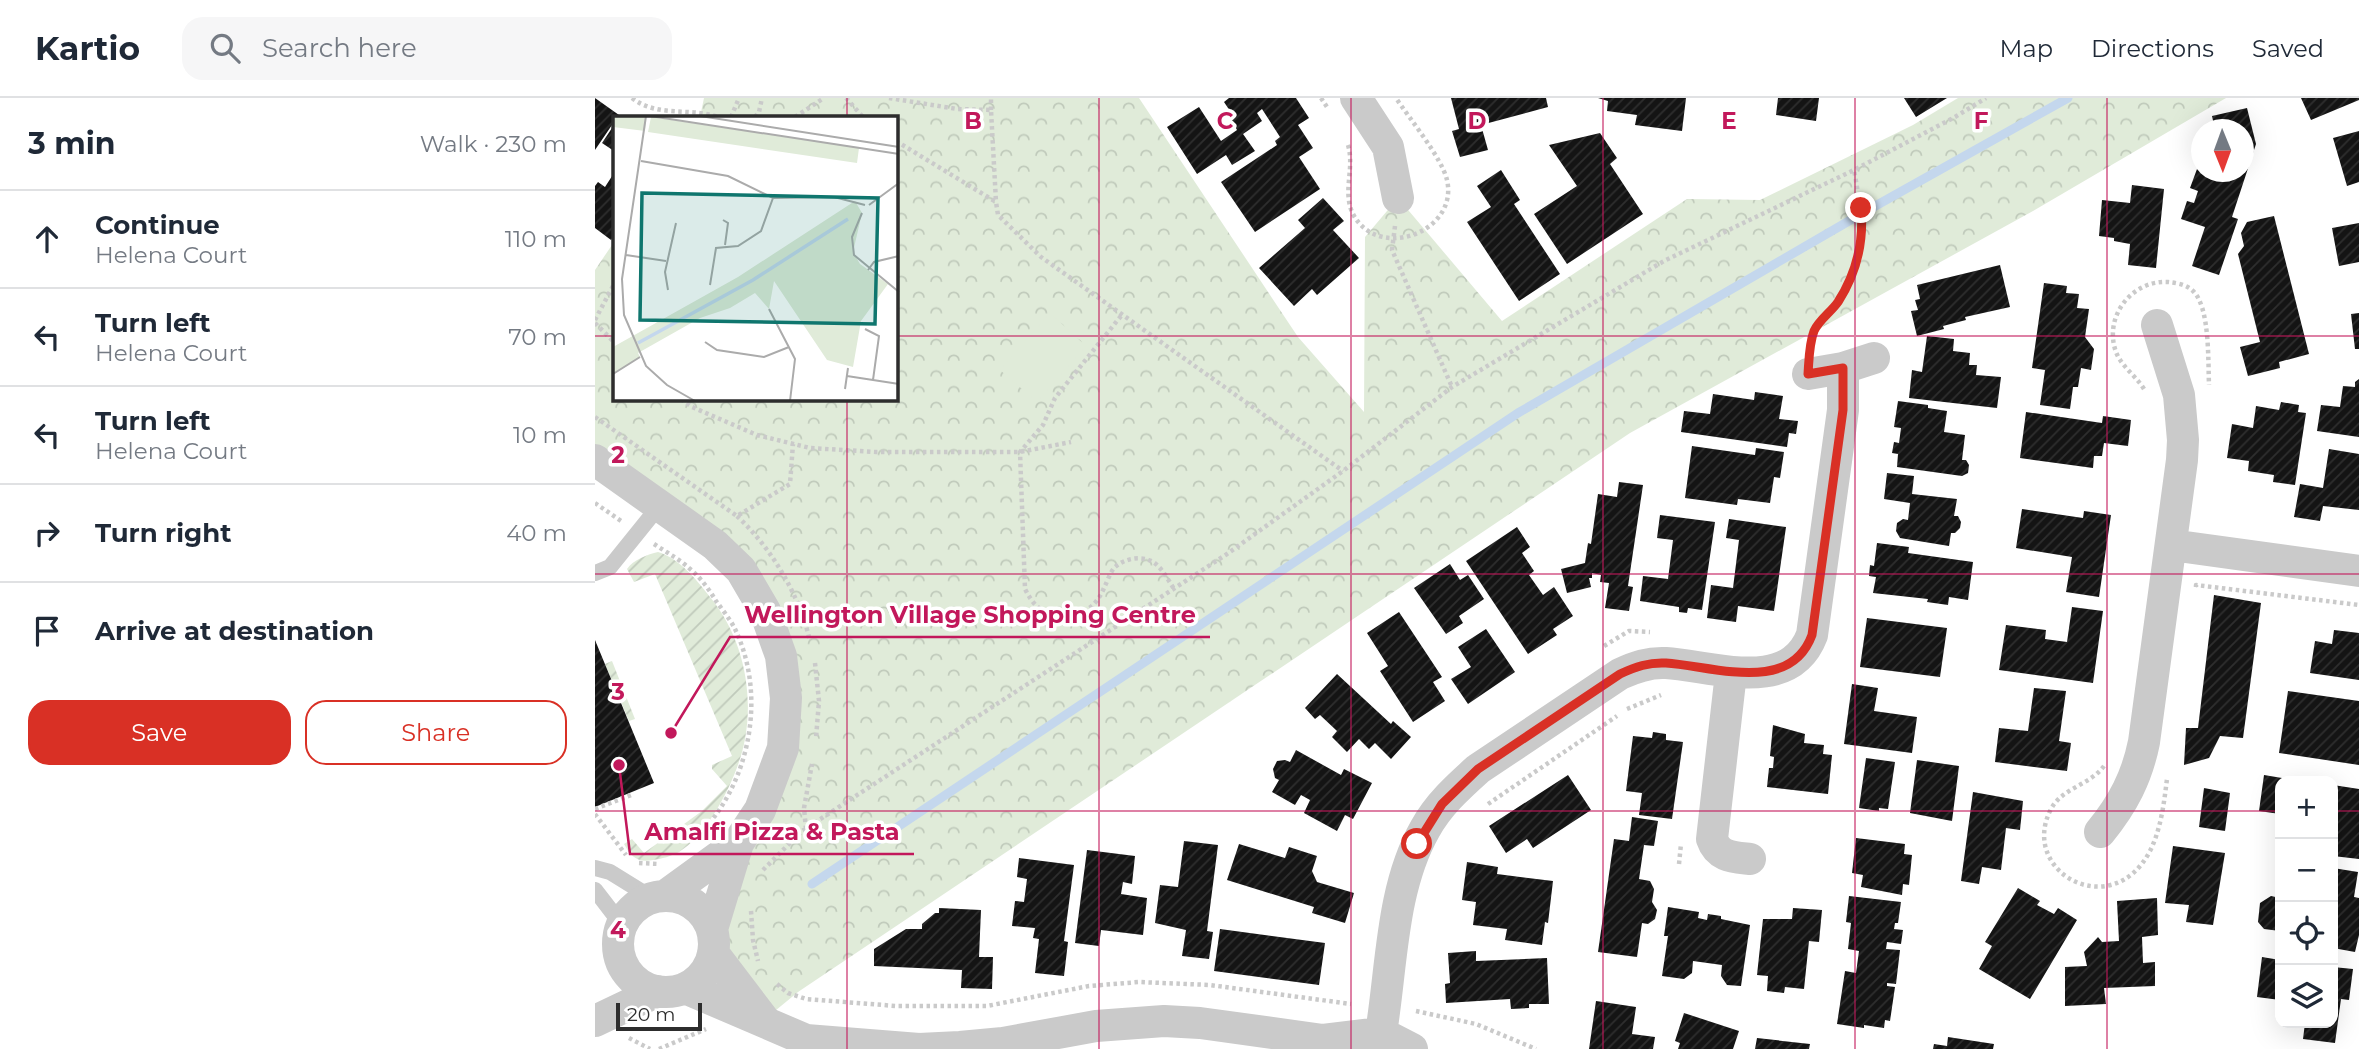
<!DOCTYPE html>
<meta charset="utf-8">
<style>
body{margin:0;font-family:Montserrat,sans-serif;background:#f6f6f7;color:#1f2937}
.controls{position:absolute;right:21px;bottom:21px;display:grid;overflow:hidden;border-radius:14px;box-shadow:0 7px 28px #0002}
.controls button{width:63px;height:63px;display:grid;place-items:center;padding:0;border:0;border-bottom:2px solid #e0e1e3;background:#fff;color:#1f2937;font:35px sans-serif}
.compass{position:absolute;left:1596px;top:21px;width:63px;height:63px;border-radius:50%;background:#fff;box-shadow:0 7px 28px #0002;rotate:179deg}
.scale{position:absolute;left:21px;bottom:18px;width:86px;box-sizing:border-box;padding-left:7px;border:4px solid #2d2d2d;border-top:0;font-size:19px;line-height:24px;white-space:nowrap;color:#2d2d2d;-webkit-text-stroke:5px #fff;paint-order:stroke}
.stop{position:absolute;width:21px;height:21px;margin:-16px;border:5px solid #d93025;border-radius:50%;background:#fff}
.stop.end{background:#d93025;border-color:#fff;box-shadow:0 2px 7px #0008}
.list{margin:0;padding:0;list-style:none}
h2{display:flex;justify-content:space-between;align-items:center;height:91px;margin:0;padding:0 28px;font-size:30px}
h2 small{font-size:23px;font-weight:400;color:#747a83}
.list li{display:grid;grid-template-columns:46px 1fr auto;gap:21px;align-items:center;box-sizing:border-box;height:98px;padding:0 28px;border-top:2px solid #e0e1e3}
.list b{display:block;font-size:26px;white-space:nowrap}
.list p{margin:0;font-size:23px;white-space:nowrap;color:#747a83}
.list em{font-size:23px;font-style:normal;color:#747a83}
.actions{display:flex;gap:14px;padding:21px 28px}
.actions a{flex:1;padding:16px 0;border:2px solid #d93025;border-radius:21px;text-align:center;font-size:24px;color:#d93025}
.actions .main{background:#d93025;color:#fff}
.icon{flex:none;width:38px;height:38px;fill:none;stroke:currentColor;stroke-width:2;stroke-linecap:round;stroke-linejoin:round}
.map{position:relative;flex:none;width:1764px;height:951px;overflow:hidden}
header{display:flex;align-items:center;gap:42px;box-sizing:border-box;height:98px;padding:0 35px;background:#fff;border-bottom:2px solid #e0e1e3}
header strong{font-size:33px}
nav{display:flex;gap:38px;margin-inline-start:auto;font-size:24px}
.search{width:490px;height:63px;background:#f6f6f7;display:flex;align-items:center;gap:18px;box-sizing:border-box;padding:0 24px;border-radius:21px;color:#747a83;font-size:26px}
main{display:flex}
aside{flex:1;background:#fff}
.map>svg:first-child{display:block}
</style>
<header>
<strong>Kartio</strong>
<div class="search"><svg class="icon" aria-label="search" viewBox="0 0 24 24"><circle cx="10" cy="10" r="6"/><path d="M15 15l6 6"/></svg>Search here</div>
<nav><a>Map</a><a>Directions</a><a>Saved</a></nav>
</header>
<main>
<aside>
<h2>3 min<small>Walk · 230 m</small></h2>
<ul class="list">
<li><svg class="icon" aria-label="ahead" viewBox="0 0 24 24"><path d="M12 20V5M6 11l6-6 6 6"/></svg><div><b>Continue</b><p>Helena Court</p></div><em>110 m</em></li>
<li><svg class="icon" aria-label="left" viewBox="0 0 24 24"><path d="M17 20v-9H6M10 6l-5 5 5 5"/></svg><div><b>Turn left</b><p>Helena Court</p></div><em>70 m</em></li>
<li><svg class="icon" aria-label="left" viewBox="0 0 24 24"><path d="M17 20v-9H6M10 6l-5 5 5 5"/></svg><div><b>Turn left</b><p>Helena Court</p></div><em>10 m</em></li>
<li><svg class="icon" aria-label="right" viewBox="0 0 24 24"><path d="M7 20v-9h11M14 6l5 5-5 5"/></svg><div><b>Turn right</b></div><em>40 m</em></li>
<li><svg class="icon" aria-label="arrive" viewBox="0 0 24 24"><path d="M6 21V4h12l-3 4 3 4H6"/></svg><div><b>Arrive at destination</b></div></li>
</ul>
<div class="actions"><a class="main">Save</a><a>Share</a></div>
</aside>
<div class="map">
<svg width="1764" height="951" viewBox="0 0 1764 951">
<defs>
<pattern id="park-crowns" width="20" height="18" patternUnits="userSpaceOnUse" patternTransform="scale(1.75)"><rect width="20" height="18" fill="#e0ebd9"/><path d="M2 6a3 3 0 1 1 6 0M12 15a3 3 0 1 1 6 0" fill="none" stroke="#c0cabb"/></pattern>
<pattern id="garden-furrows" width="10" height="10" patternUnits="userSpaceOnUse" patternTransform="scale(1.75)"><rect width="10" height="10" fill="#e0ebd9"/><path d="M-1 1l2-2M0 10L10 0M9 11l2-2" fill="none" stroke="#c0cabb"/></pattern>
<pattern id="building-hatch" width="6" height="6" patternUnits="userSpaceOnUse" patternTransform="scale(1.75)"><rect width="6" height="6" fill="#141414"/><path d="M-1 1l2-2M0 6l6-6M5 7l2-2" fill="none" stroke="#2e2e2e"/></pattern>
</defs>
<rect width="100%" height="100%" fill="#fff"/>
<!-- park -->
<path fill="url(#park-crowns)" d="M109 0H544L703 239 769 314 770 139 803 100 907 223 1092 101 1165 102 1318 27 1363 0H1631L1438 113 1035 335 203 894 169 922 118 855 188 650 161 496 0 362V172L19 144V301H301V19H105Z"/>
<!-- garden -->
<path fill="url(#garden-furrows)" d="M63 454C84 460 102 482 115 499 147 538 159 592 150 641 144 676 115 735 84 754 77 758 66 761 58 762 43 765 36 759 29 746L37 741 49 755 107 713 132 688 117 671V667L137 658 60 476 39 484 32 471C38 462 53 456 63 454Z
M17 563 40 621 34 623 10 566Z"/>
<!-- pitch -->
<path fill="#e0ebd9" d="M455 215 491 248 442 304 405 272Z"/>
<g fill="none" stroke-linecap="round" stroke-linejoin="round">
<!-- stream -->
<path stroke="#c4d7ed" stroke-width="9" d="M217 786 923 315 1266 116 1473 0"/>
</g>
<!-- building -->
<path fill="url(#building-hatch)" d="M0 0 24 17 19 19V24L0 52Z
M634 0H701L714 20 703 27 718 50 704 59 725 91 660 134 626 84 682 47 680 43 685 39 667 11 662 15 667 23 648 36 660 53 637 67 631 57 602 76 572 29 604 9 626 43 642 32 634 18 637 16 629 4Z
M856 0H951L953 9 886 27 893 52 865 59 857 33 864 31Z
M1003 0H1091L1087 33 1040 27 1042 17 1012 13 1013 3Z
M1183 0H1224L1221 23 1181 17Z
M1309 0H1352L1321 19Z
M1706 0H1764V2L1716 22Z
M1652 10 1661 46 1637 119 1643 121 1624 177 1597 168 1610 129 1586 121 1592 103 1599 105 1603 93 1595 90 1602 71 1606 74H1648V32H1620L1617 18Z
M19 27V53L7 45Z
M1764 33V84L1752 88 1738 40Z
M1005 35 1022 60 1015 66 1048 116 972 166 939 116 982 88 954 47Z
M906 72 925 102 919 106 965 176 924 203 872 124 896 109 882 88Z
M19 75V138L16 142 0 130V88L3 84 10 89Z
M1537 87 1569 91 1561 170 1533 167 1535 146 1519 143V140L1504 138 1507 102 1535 105Z
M728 100 749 123 738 132 764 160 722 197 717 191 699 208 664 170 710 130 703 122Z
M1679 118 1714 256 1684 264 1685 270 1653 278 1645 249 1665 244 1643 156 1649 148 1646 135 1652 124Z
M1764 125V164L1744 168 1737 130Z
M1405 167 1415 209 1370 219 1371 222 1348 228 1349 231 1322 238 1316 213 1323 212 1320 202 1325 201 1322 187Z
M1449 185 1472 188 1471 195 1484 196 1482 210 1494 211 1490 239 1499 251 1496 272 1486 270 1483 289H1478L1475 311 1445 307 1450 272 1437 270Z
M1764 215V251H1760L1756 216Z
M1332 238 1359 241 1358 253 1375 255 1374 267H1382L1381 277 1406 279 1402 310 1314 300 1317 272 1327 274Z
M1764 281V339L1722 333 1726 307 1745 309 1748 288 1760 289V284Z
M1160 294 1188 298 1184 321 1203 323 1201 336 1194 335 1192 349 1086 334 1089 313 1115 316 1118 296 1159 302Z
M1303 303 1333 307V310L1352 313 1349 334 1370 337 1367 362H1371L1374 367 1373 375 1367 378 1302 369 1303 356 1297 355 1299 344 1304 345 1306 330 1299 329Z
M1686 304 1704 307 1703 314 1711 315 1700 387 1678 384 1679 377 1653 373 1654 363 1632 360 1637 326 1658 330 1661 308 1684 312Z
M1431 314 1507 325 1508 318 1536 322 1533 348 1509 345 1507 358H1499L1498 370 1425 360Z
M1097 348 1160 357 1161 350 1189 354 1185 380 1179 379 1175 405 1143 401 1142 407 1090 400Z
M1734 351 1764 356V412L1728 408 1725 423 1699 419 1705 386 1728 390Z
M1292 375 1319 378 1317 396 1362 401 1359 418H1363L1366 424 1365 430 1360 435H1356L1354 448 1305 440 1301 433 1302 425 1308 421 1313 422 1315 405 1289 401Z
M1024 384 1048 387 1033 488 1038 489 1034 513 1010 510 1014 485 1005 484 1006 477 997 475V480H994L996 489 972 495 966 471 990 465 993 445 996 446 1003 396 1022 399Z
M1427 411 1488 420 1489 413 1516 417 1504 499 1471 494 1477 459 1421 450Z
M1065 417 1120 424 1107 512 1093 510 1092 515 1084 514V509L1045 503 1048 478 1073 481 1078 442 1062 440Z
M1134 421 1191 429 1179 513 1143 508 1141 524 1112 520 1116 487 1138 490 1144 442 1131 440Z
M922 429 935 449 927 455 939 473 934 477 948 497 959 489 978 518 958 531 962 537 933 556 871 463Z
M1282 445 1314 449 1313 455 1378 464 1373 502 1354 499 1353 507 1332 504 1333 501 1278 495 1281 479 1274 478 1275 467 1279 468Z
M855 466 865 482 873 477 889 501 864 518 868 525 851 536 819 490Z
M1619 497 1666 505 1648 640 1625 638 1614 660 1589 667 1591 630H1603Z
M1477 509 1508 513 1498 585 1404 572 1411 527 1451 532 1450 541 1472 544Z
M804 514 847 579 838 584 850 603 818 624 785 573 793 568 772 535Z
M1272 520 1352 530 1345 579 1265 569Z
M891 531 920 574 873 606 856 581 876 569 863 549Z
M1739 532 1764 535V582L1715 575 1720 543 1737 546Z
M0 542 59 685 0 709Z
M742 576 796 626 798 623 816 639 796 661 780 645 774 651 764 641 752 654 737 639 742 633 725 617 720 621 710 610Z
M1257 586 1283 590 1279 613 1322 619 1317 655 1249 646Z
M1439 590 1471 593 1464 643 1476 645 1472 673 1400 664 1404 630 1433 633Z
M1693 593 1764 603V667L1684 655Z
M1178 627 1210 636 1209 645 1229 647 1228 656 1237 657 1233 696 1172 689 1174 670H1178L1179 659 1175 658Z
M1058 634 1071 636V642L1088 644 1077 721 1044 717 1047 695 1031 693 1038 638 1057 640Z
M701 652 746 677 749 671 777 685 758 721 750 717 742 733 709 715 715 702 706 697 700 707 677 694 684 682 680 680 678 671 682 663 690 662 695 664Z
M1271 660 1300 664 1293 711 1284 710V713L1264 710Z
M1322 662 1364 668 1357 723 1315 715Z
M973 677 996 712 938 750 932 741 911 755 894 728Z
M1669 677 1699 682 1685 683V716L1664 713Z
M1738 687 1764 691V761L1738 758Z
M1609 690 1635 695 1630 733 1604 729Z
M1378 694 1428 703 1425 732 1411 730 1406 772 1387 769 1384 786 1366 783Z
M1037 719 1063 723 1059 748 1049 747 1044 781 1055 783 1059 791 1057 804 1062 812 1060 821 1053 826 1047 825 1042 859 1003 854 1019 741 1034 743Z
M1261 740 1310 746 1309 756 1317 757 1314 787 1308 786 1307 797 1266 789 1268 777 1257 775Z
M589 743 623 747 612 833 618 834 614 861 587 858 591 832 560 825 565 787 583 789Z
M644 746 690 760 694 749 722 758 717 773 722 784 759 795 750 825 717 815 719 809 632 782Z
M1578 748 1630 755 1618 827 1591 824 1594 807 1570 805Z
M492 752 540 758 537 786 528 784 526 796 552 800 548 837 506 832 504 848 480 845Z
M424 760 479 767 469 843 473 844 469 878 440 875 444 841 438 840 440 830 417 828 420 803 429 804 432 781 422 779Z
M872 764 903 769 902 776 958 783 953 825 950 824 947 847 910 842 912 831 878 827 881 804 867 802Z
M1738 770 1763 774 1759 799 1764 800V837L1760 854 1738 850Z
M1423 790 1445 803 1442 807 1459 816 1463 810 1482 822 1435 901 1384 871 1397 848 1390 844Z
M1254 798 1306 804 1303 825H1300L1299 831 1308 832 1306 846 1292 844 1291 851 1305 852 1301 886 1292 885V888L1300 889 1295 923 1290 922 1289 930 1269 927V930L1242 926 1250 873 1261 875 1264 853 1253 851 1256 825 1251 824Z
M1676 798 1685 800V833L1669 831 1663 824 1665 805Z
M1562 800 1563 837 1547 839 1548 865 1560 864V888L1509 890 1511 906 1470 908V869L1492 868 1489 854 1503 839 1507 844 1524 843 1522 803Z
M1073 809 1104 814 1103 820 1112 822 1113 816 1126 818V821L1155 827 1146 888 1132 887 1126 878 1127 867 1098 863 1097 875 1089 881 1067 878 1073 838H1069Z
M344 810 386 812 384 859H398L397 891 366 890 367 872 279 868V851L311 831H327V826L340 815H344Z
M1198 810 1227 812 1224 844 1214 843 1209 891 1190 889 1189 895 1172 893 1173 878 1162 877 1168 821H1197Z
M625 831 730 845 724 887 619 873Z
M881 853V863L952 860 954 906H934V910L916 911 915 901 851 905 850 886 855 885 853 855Z
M1667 859 1685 862V902L1662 899Z
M1738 869 1758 871 1754 902 1746 901 1740 945 1708 941 1710 925H1738Z
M1001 903 1041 909 1037 936 1060 939 1058 951H994Z
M1089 915 1144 933 1138 951H1083L1085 945 1080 943Z
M1353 939 1399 946 1398 951H1338L1339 946 1352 948Z
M1162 940 1215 946 1214 951H1160Z"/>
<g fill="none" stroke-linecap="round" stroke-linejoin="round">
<!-- path -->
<path stroke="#cacaca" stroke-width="4.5" stroke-dasharray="3.5 3.5" stroke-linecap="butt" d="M37 0C63 20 94 9 123 19
M251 0 268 19
M294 0 362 11 396 12 401 104
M726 0 732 9
M396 12V0
M136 19 144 0
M160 19 164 14 167 0
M200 19 229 0
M301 43 401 104 403 117 446 159 748 373
M753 47C760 70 747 94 758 116 783 164 864 134 852 82 847 60 814 20 801 0
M800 128 797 152 857 289
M526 218 460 300 448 327 425 354 430 491C437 505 446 516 462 517 485 520 500 511 509 490 512 484 515 475 519 470 530 459 552 456 563 468 569 474 574 483 579 491
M0 222 19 186
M0 225 19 244
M1216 246C1220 228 1232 219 1242 205 1273 160 1268 121 1259 72
M1549 291C1539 275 1523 267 1519 247 1512 214 1539 182 1573 184 1581 185 1591 186 1598 193 1615 209 1613 263 1614 287
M86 301 97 309 162 337 215 350 281 354H425L476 344
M0 319 142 418 195 386 198 346
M0 405 26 423
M142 418C177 451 204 496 215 543
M59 446C71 454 84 461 94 470 105 479 114 491 121 503 127 511 134 520 139 529 171 593 157 677 111 729
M1601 489V487L1764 507
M1009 548 1034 533 1055 534
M220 565 224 603 221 640
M1032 611 1066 597
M1509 668C1495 687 1467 690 1456 711 1423 774 1517 826 1555 753 1566 731 1569 705 1572 681
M893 706 1022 618
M0 711 36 697
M0 716 31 757
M211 731 209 710 217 666
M44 765 64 766
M1084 766 1086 746
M168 772 207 733 632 456 748 373 857 289 1069 163 1259 72 1360 19 1391 0
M156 813 158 842 163 863
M182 886 193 895 211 901 301 908H392L494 888 544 884 615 887 756 906
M821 913 881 926 941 951
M34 940 55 951
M64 951 111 931"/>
<!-- service -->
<path stroke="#cacaca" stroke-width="16" d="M0 475 15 469 65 407
M0 770 15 774 57 800
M0 792 27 827"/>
<!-- minor -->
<path stroke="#cacaca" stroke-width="32" d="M761 0 793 49 803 100
M1213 276 1248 270 1279 260
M0 362 120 447 146 472 170 513 186 558 191 600 188 650 165 712 143 745 117 831
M1576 447 1764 473
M1136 575 1117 741C1123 759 1138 759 1155 761
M1505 734C1528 706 1542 679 1549 644L1587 362 1588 342 1584 297 1562 227
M70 798 143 745
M23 846a48 48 0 1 1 96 0a48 48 0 1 1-96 0Z
M118 855 169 922
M90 890 211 942 324 951 365 949 408 945 501 928 569 923 605 925 728 942 786 935 817 951
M0 923 63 893
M786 935C797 868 796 791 830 731 843 707 863 689 883 671L1025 576C1040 569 1054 564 1071 565 1118 568 1194 597 1217 537L1248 312V270"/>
</g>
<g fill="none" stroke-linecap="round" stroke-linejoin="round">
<!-- route -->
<path stroke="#d93025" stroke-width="9" d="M822 746 847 706 883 671 1025 576C1040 569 1054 564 1071 565 1118 568 1195 597 1217 537L1248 312V270L1213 276C1214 262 1214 246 1219 233 1224 222 1236 214 1243 204 1261 176 1269 143 1266 110"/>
</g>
<!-- grid -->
<path fill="none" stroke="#c2185b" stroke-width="2" stroke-opacity="0.55" d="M252 0V19M504 0V951M756 0V951M1008 0V951M1260 0V951M1512 0V951M0 238H19M301 238H1764M252 301V951M0 476H1764M0 713H1685M1738 713H1764"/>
<!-- overview -->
<g transform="translate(18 18)">
<rect width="285" height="285" fill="#fff"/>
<path d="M0 0H33L32 15 0 11ZM38 1 246 32 244 47 35 16ZM242 85 249 97 240 136 247 148 275 168 248 205 240 251 214 244 161 165 156 193 142 177 117 192 87 202 25 237 27 241 0 258V231L125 161Z" fill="#e0ebd9"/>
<path fill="none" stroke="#c4d7ed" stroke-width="3.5" d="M25 227 140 164 235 103"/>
<path fill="none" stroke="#ababab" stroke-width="2" d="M33 0 9 163 11 199 33 250 54 269 82 285M37 0 286 38M87 0 286 31M28 45 115 60 160 82 221 81 252 89M256 89 286 67M249 97 239 121 241 139 286 176M110 104 115 107 112 129M13 139 53 145M255 154 261 146 286 140M97 169 103 132 125 130 148 115 160 82M55 174 52 156 63 107M156 193 182 243 177 285M252 213 266 220 260 264M92 226 104 234 151 241 176 231M0 258 27 241M234 260 286 268M232 273 235 252"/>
<path fill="#0f766e" fill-opacity="0.15" stroke="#0f766e" stroke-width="3.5" d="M29 77 265 82 262 208 27 204Z"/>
<rect width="285" height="285" fill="none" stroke="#2d2d2d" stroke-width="3.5"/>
</g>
<g font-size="23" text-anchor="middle" font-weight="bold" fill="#c2185b" stroke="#fff" stroke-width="7" stroke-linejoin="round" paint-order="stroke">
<text x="378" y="31">B</text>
<text x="630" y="31">C</text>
<text x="882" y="31">D</text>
<text x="1134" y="31">E</text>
<text x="1386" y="31">F</text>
<text x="23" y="365">2</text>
<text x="23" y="602">3</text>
<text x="23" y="840">4</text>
</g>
<!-- callouts -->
<path fill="none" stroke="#c2185b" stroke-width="2.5" d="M76 635L135 539H615M24 667L35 756H319"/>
<g fill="#c2185b" stroke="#fff" stroke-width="2.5">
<circle cx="76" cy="635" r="7"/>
<circle cx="24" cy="667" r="7"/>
</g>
<g font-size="24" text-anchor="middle" font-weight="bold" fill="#c2185b" stroke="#fff" stroke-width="7" stroke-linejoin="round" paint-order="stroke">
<text x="375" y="525">Wellington Village Shopping Centre</text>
<text x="177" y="742">Amalfi Pizza &amp; Pasta</text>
</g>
</svg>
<div class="controls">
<button>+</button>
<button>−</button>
<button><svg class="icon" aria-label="locate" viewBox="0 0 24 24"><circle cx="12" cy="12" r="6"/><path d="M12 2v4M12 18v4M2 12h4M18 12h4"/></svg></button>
<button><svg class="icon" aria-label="layers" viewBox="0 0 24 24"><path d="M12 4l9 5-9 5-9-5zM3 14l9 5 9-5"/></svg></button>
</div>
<svg class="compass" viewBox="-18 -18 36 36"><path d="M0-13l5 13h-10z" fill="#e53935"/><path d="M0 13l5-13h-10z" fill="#747a83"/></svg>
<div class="scale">20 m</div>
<div class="stop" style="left:822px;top:746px"></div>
<div class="stop end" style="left:1266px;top:110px"></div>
</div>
</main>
